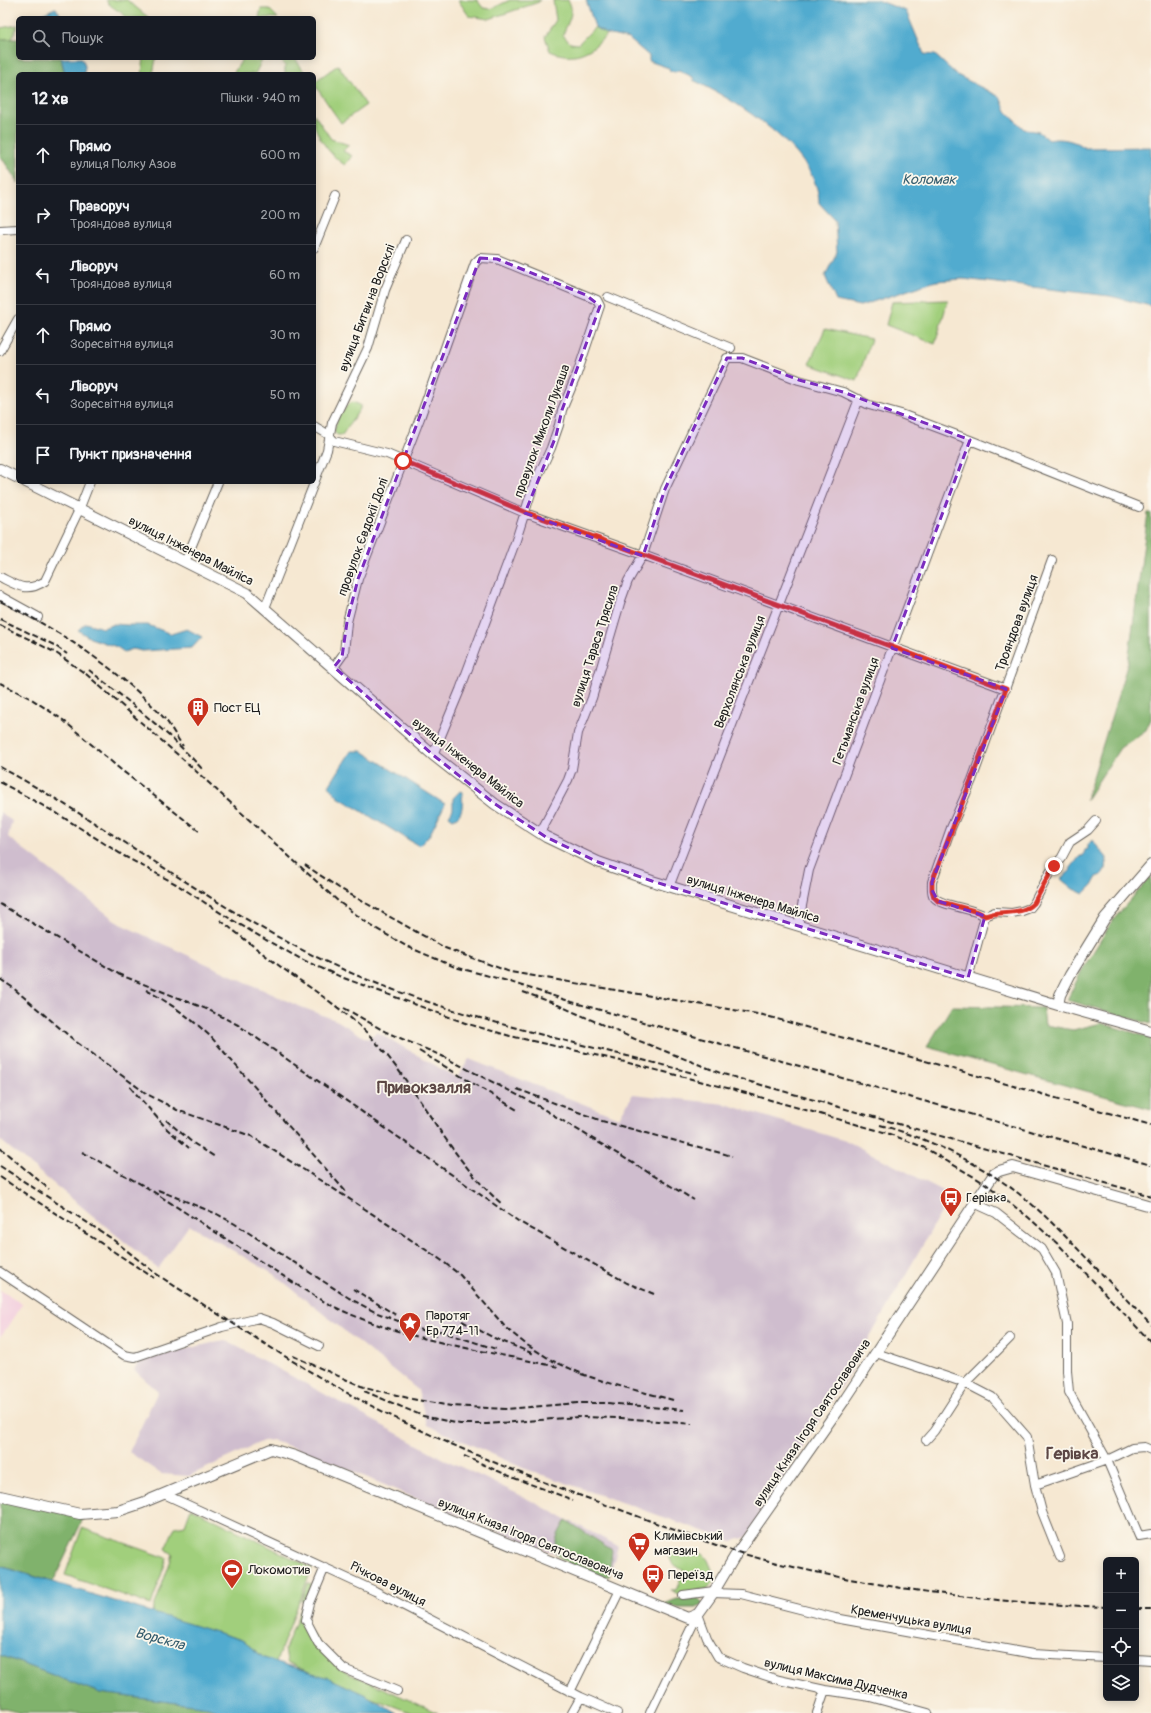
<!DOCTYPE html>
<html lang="uk">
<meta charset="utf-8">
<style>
body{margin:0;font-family:Pangolin,sans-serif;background:#20242c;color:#f1f3f6}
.controls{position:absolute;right:12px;bottom:12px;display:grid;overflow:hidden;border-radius:6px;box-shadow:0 2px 10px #0003}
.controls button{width:36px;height:36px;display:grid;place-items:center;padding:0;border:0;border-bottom:1px solid #363941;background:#171b24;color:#f1f3f6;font:20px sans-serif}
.stop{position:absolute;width:12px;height:12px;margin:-9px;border:3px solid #d93025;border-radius:50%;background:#fff}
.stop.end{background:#d93025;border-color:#fff;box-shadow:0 1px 4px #0008}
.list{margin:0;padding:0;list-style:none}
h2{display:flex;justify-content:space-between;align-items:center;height:52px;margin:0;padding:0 16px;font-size:17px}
h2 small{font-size:13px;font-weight:400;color:#9ea1a6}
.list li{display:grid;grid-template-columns:26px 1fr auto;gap:12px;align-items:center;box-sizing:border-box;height:60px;padding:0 16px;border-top:1px solid #363941}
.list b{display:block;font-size:15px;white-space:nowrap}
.list p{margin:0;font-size:13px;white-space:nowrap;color:#9ea1a6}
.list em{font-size:13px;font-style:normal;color:#9ea1a6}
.icon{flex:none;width:22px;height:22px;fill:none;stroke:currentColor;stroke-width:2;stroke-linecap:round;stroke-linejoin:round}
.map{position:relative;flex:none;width:1151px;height:1713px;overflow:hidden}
.search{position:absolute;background:#171b24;box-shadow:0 2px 10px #0003;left:16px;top:16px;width:300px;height:44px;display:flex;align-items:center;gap:10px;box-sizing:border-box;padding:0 14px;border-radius:6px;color:#9ea1a6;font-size:15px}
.panel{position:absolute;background:#171b24;box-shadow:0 2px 10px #0003;left:16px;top:72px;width:300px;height:412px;border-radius:6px}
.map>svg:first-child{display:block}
</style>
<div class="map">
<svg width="1151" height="1713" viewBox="0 0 1151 1713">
<rect width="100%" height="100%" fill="#fbf7ec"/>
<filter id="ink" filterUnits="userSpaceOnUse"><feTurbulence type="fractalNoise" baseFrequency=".025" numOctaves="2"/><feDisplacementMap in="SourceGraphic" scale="8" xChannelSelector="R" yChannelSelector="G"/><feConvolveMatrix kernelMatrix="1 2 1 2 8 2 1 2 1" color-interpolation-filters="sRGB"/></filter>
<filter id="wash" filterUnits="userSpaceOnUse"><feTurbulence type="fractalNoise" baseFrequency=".012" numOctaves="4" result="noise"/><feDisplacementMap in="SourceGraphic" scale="16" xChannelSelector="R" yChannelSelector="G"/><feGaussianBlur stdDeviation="0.9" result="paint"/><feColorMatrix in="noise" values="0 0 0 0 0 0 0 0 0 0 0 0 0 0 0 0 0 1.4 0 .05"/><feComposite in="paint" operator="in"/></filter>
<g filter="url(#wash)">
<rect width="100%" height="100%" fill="#f6e8d2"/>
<!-- built -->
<path fill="#f3cfde" d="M0 1290 22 1304 0 1338Z"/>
<!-- industrial -->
<path fill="#cfbdce" d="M0 812 12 821 8 837 120 924 296 1005 338 1021 367 1039 377 1032 457 1078 469 1059 619 1118 633 1094 725 1104 849 1142 951 1195 853 1367 747 1537 732 1541 523 1468 427 1425 418 1390 275 1275 189 1225 158 1269 0 1140Z
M225 1340 444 1459 518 1494 618 1546 610 1575 441 1509 314 1455 272 1440 263 1441 189 1476 161 1474 129 1452 158 1391 134 1370 139 1360Z"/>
<!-- green -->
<path fill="#a1cf7c" stroke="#5e764c" d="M106 0H127L149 18H127C121 10 111 9 106 0Z
M458 0H477L483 8 491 9 510 0H540L539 2 489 19 469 16Z
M553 0H568C576 12 567 23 563 35L570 43 578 44 595 27 607 34C591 53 573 61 550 51L545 37 556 20Z
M261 9H269L278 18H259Z
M18 25 12 39H0V28Z
M144 58H156L153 74H142Z
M243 58H263L255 74H233Z
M278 58H295L304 72V74H285V65Z
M338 65 366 105 341 123 314 84V82Z
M314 114 331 139 349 145 343 151 352 156 345 165C332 157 320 141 315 127 313 123 314 118 314 114Z
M948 300 935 344 886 325 892 302Z
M825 329 871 339 857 381 809 364Z
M353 402 360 405V409L342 435H337L334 432 339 414 342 413 348 404Z
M191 1508 312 1568 276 1662 264 1658 242 1640 152 1613 173 1554 165 1549 175 1527 185 1525Z
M82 1528 167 1558 151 1605 65 1575Z
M666 1548 679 1552 703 1554 708 1560 716 1579 707 1589 678 1594 671 1590H676L684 1571 672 1563Z
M308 1583 312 1584 305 1602 301 1601Z
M302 1606 305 1626 338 1668 438 1713H412L331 1683 287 1662 285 1649Z"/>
<!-- forest -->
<path fill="#80b26c" stroke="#4e6744" d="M0 39H18V58H61L65 74H18V183L0 155Z
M1148 513H1151V719L1146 730 1120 748 1086 800 1128 662Z
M1151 876V1024L1067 1000 1082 970 1113 920Z
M952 1006 1043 1008 1045 1025 1073 1030 1101 1023 1151 1038V1109L927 1047Z
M0 1500 84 1517 53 1582 0 1566Z
M566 1520 612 1550 609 1577C597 1575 556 1563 555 1549 554 1539 561 1529 566 1520Z
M698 1598 703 1603 697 1608H679L663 1604 677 1599Z
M0 1655 100 1693 208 1707 225 1713H21L0 1708Z"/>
<!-- water -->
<path fill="#51abcf" stroke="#366476" d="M586 0H877L906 11 924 54 935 55 957 75 1000 97 1006 111 1024 129 1039 132 1049 140C1061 137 1076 141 1085 148L1151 147V306L1110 296 963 279 936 281 860 306 836 301 825 276 837 252 835 220 819 203C819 151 735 100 693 80L694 78 679 70 675 72 670 71 669 68 649 61V56L629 39 607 34 595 27Z
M56 8 62 18H34L55 8Z
M61 58H82L85 66 84 74H65Z
M86 623 103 628 114 624 127 625H148L171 634 187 629 202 637 192 648 142 651 133 649 124 652 117 647 90 638 78 630Z
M351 751H362L445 804 429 836 419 846 338 797 329 786Z
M460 791 462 792C463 802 464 815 453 819L449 816 453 809V798Z
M1092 840 1107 858 1106 869 1102 875 1097 877 1092 886 1084 894 1073 889 1061 879 1071 870 1070 869 1080 856H1083L1085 850 1088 849V845Z
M0 1566 242 1640 264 1658 329 1678 366 1695 397 1713H225L208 1707 100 1693 0 1655Z"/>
</g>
<g filter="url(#ink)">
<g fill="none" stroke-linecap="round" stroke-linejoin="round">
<!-- minor casing -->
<g stroke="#68635c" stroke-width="10">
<path id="minor" d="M0 230 18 229
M314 248 335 196
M608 297 731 348
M0 351 18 319
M314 426 329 435 334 441 387 454 525 513 643 555 1006 689
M185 562 218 482
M0 577C18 586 27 593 45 581L79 510 90 482
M0 596 38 617
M265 608 327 450 332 423 368 348 385 290 406 240
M334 667 344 653 347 622 358 579 420 418 475 263 480 258 497 259 597 300 600 306 577 374 562 410 559 425 551 448 533 487 516 540 460 690 433 755
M540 833 568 780 572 769 578 733 592 698 620 603 628 581 643 555 665 489 727 358H742L799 380 843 392 869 405 901 414 970 440 1139 507
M669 887 859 399
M985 916 995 912 1012 913 1022 911 1030 908 1034 903 1050 872 1062 857 1070 842 1088 830 1096 821
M798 926 809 870 970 440
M968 978 985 916C973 908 940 906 934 897 931 893 932 887 932 882L951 828 972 780 1052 560
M974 1203 996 1213 1042 1249 1056 1273 1067 1324V1371L1069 1392 1107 1460 1139 1536 1151 1534
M0 1272 124 1355 135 1357 222 1327 259 1318 273 1323 319 1346
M876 1353 965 1383 992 1397 1027 1437 1035 1485 1042 1512 1060 1557
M926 1440 934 1431 965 1383 1010 1338
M1035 1485 1107 1460 1132 1448 1144 1447 1151 1450
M164 1494 375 1591 581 1697 617 1713
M325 1567 310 1603 306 1620 318 1643 344 1669 397 1691
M713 1593 741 1594 835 1618 1033 1654 1106 1658
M683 1595 714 1591
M698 1614 707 1638 718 1657 743 1668 779 1680 825 1690 870 1697 928 1713
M1136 1659 1151 1660
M570 1692 620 1590
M572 1713 581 1697
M650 1713 698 1614
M817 1713 825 1690"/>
</g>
<!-- tertiary casing -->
<g stroke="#68635c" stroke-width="12">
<path id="tertiary" d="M0 469 18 478
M26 482 247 593 433 755 495 804 546 837 598 862 652 881 1058 1005 1151 1031
M1058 1005 1060 995 1070 975 1105 918 1151 865
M0 1496 80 1514 118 1511 142 1503 271 1449 295 1456 688 1618 698 1614 713 1593 735 1556 846 1398 994 1174 999 1171 1013 1167 1151 1206"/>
</g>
<!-- minor -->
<use href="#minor" stroke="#fff" stroke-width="8"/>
<!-- tertiary -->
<use href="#tertiary" stroke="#fff" stroke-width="10"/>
<!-- rail -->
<path stroke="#1c1c1c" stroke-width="2" stroke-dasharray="6 3" stroke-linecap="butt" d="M0 601C60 631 118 668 164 718 171 726 176 737 183 746
M0 619 54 645 67 654
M0 625 35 642 56 653 86 674 186 762 339 902 370 925 406 946 455 967 504 980 572 1002 1151 1165
M89 670C128 701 170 733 203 770
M0 683 30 698 63 720 120 769 199 831
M0 767C117 830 221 915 342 969 455 1019 578 1042 697 1074
M0 782 58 814 124 856 176 884 224 915 266 940 301 959 341 977 468 1024 510 1036 613 1059 735 1090 887 1133 923 1147 986 1184 1028 1217 1060 1246 1151 1342
M305 865 339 888 445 948 510 972 763 1015 1151 1125
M0 904 122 976
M220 920C242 937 263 954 285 970 315 991 346 1011 371 1037 420 1089 448 1158 502 1204
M118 974 209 1010 238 1025 518 1221 627 1283 654 1294
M0 979 12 987 75 1041 147 1094 177 1110 251 1136 365 1209 441 1260 460 1275 507 1329 527 1345 553 1361 585 1375
M146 990C170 1003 191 1018 211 1037L346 1192
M523 992 551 1002 637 1040 723 1074 1151 1196
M344 1008 386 1032 442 1056 535 1104 694 1200
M419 1051 519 1111
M130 1087 167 1129 189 1148
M517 1089 602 1121 732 1156
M166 1120 193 1143 215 1157
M880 1125C929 1138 983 1165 1023 1197 1041 1211 1057 1228 1073 1244 1099 1271 1125 1298 1151 1325
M0 1148 49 1189
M82 1152 146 1187 314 1296C388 1339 475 1348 558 1367
M0 1166 111 1238 155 1273 176 1287C234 1324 291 1362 351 1395 436 1441 526 1477 618 1509 668 1527 718 1548 769 1561 879 1589 993 1603 1106 1607
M0 1177 154 1278
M158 1190 217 1214 235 1224 349 1298 375 1312 437 1336
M353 1289 396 1315
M462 1321 494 1338 534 1354
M430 1328 496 1349
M293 1356 361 1386 412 1399 451 1406 507 1409 577 1403H607L684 1410
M581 1374 616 1385 673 1400
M364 1391 423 1416 460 1424H487L579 1417 621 1418 692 1424
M464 1456 514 1478 573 1500
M1136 1609H1151"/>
</g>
</g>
<g fill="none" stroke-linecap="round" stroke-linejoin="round" filter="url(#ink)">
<!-- route -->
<path stroke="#d93025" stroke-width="5" d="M403 461 525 512 644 555 1006 689 932 882V890L934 897 938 901 978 912 985 916C1002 909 1020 917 1034 903L1054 866"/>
</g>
<!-- marked area -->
<path fill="#7b2cbf" fill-opacity="0.2" stroke="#7b2cbf" stroke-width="3" stroke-dasharray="8 5" stroke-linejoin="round" d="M480 258 497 259 586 295 600 306 562 410 556 436 525 513 643 556 665 489 727 358H742L799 380 843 392 970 440 892 648 1006 689 932 882V890L938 901 985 916 968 978 652 881 598 862 546 837 495 804 433 755 334 667 342 657 347 622 358 579Z"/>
<!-- icons -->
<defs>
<g id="building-pin" transform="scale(1.15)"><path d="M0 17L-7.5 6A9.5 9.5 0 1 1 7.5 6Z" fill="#c8321e" stroke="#fbf7ec"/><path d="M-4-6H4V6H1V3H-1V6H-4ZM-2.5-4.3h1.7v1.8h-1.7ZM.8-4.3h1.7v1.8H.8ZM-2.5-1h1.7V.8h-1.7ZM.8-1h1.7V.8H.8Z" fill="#fff"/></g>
<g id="bus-pin" transform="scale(1.15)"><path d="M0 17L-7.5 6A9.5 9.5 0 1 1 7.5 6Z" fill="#c8321e" stroke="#fbf7ec"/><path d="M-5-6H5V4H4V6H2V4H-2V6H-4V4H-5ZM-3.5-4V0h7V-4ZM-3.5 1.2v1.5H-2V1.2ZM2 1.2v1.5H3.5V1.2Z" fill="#fff"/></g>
<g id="sight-pin" transform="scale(1.15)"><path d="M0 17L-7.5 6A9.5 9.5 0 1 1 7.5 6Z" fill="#c8321e" stroke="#fbf7ec"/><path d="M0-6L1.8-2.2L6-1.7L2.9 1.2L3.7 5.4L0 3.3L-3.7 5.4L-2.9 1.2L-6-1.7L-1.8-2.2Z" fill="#fff"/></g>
<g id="supermarket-pin" transform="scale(1.15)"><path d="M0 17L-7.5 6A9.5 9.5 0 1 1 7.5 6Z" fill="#c8321e" stroke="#fbf7ec"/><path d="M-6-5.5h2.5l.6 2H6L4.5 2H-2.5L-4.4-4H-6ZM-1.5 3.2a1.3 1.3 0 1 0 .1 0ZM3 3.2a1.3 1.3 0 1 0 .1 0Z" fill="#fff"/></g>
<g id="stadium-pin" transform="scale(1.15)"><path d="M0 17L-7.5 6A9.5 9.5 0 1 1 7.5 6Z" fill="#c8321e" stroke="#fbf7ec"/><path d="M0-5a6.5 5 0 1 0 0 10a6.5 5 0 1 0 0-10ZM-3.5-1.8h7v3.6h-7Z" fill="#fff"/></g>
</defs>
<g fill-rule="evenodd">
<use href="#building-pin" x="198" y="708"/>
<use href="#bus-pin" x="951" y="1198"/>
<use href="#sight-pin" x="410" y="1323"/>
<use href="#supermarket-pin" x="639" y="1543"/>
<use href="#stadium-pin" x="232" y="1570"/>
<use href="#bus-pin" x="653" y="1575"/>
</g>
<g text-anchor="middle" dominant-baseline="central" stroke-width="3.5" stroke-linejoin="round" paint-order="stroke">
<!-- street labels -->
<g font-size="13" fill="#1c1c1c" stroke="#fbf7ec">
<text transform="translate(367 308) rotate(-69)">вулиця Битви на Ворсклі</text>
<text transform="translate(542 431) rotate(-70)">провулок Миколи Лукаша</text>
<text transform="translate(363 537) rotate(-70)">провулок Євдокії Долі</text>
<text transform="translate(191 551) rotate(27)">вулиця Інженера Майліса</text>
<text transform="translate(1017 623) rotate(-70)">Трояндова вулиця</text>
<text transform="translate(595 646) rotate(-72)">вулиця Тараса Трясила</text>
<text transform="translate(740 672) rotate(-69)">Верхолянська вулиця</text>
<text transform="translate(856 711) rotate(-70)">Гетьманська вулиця</text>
<text transform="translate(468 763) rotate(38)">вулиця Інженера Майліса</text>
<text transform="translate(753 899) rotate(17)">вулиця Інженера Майліса</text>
<text transform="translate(812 1423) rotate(-56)">вулиця Князя Ігоря Святославовича</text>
<text transform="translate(531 1539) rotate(22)">вулиця Князя Ігоря Святославовича</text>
<text transform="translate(388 1584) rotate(27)">Річкова вулиця</text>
<text transform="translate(911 1620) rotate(10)">Кременчуцька вулиця</text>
<text transform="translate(836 1679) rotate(13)">вулиця Максима Дудченка</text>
</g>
<!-- poi labels -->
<g font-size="13" fill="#1c1c1c" stroke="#fbf7ec" text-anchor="start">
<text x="214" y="708">Пост ЕЦ</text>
<text x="966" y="1198">Герівка</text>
<text x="426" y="1316">Паротяг<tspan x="426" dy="15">Ер 774-11</tspan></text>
<text x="654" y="1536">Климівський<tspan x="654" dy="15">магазин</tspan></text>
<text x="248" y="1570">Локомотив</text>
<text x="668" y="1575">Переїзд</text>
</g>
<!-- water labels -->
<g font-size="14" font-style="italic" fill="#345c6d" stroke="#fbf7ec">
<text x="929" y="179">Коломак</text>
<text transform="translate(160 1639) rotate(15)">Ворскла</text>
</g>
<!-- district labels -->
<g font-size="17" font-weight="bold" fill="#5c4745" stroke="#fbf7ec">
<text x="424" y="1087">Привокзалля</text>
<text x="1072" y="1453">Герівка</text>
</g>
</g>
</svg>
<div class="controls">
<button>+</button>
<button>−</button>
<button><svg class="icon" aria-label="locate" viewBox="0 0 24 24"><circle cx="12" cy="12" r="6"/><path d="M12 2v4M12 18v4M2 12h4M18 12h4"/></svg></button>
<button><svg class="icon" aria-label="layers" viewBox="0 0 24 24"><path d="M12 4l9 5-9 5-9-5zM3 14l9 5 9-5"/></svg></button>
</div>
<div class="stop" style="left:403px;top:461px"></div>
<div class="stop end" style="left:1054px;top:866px"></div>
<div class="search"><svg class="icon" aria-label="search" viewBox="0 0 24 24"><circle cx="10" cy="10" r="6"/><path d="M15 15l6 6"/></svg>Пошук</div>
<section class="panel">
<h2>12 хв<small>Пішки · 940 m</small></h2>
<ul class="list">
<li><svg class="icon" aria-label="ahead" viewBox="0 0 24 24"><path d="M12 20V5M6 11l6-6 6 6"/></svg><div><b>Прямо</b><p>вулиця Полку Азов</p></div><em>600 m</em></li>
<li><svg class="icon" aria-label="right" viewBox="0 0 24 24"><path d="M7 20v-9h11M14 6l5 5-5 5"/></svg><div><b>Праворуч</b><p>Трояндова вулиця</p></div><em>200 m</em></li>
<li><svg class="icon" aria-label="left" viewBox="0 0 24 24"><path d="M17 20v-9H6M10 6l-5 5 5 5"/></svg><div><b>Ліворуч</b><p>Трояндова вулиця</p></div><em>60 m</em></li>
<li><svg class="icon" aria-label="ahead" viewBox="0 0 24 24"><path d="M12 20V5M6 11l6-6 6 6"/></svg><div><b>Прямо</b><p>Зоресвітня вулиця</p></div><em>30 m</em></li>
<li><svg class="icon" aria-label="left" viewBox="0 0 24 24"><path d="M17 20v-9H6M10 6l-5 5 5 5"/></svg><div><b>Ліворуч</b><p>Зоресвітня вулиця</p></div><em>50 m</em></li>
<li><svg class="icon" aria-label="arrive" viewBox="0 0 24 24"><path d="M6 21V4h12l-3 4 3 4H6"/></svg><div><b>Пункт призначення</b></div></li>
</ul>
</section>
</div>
